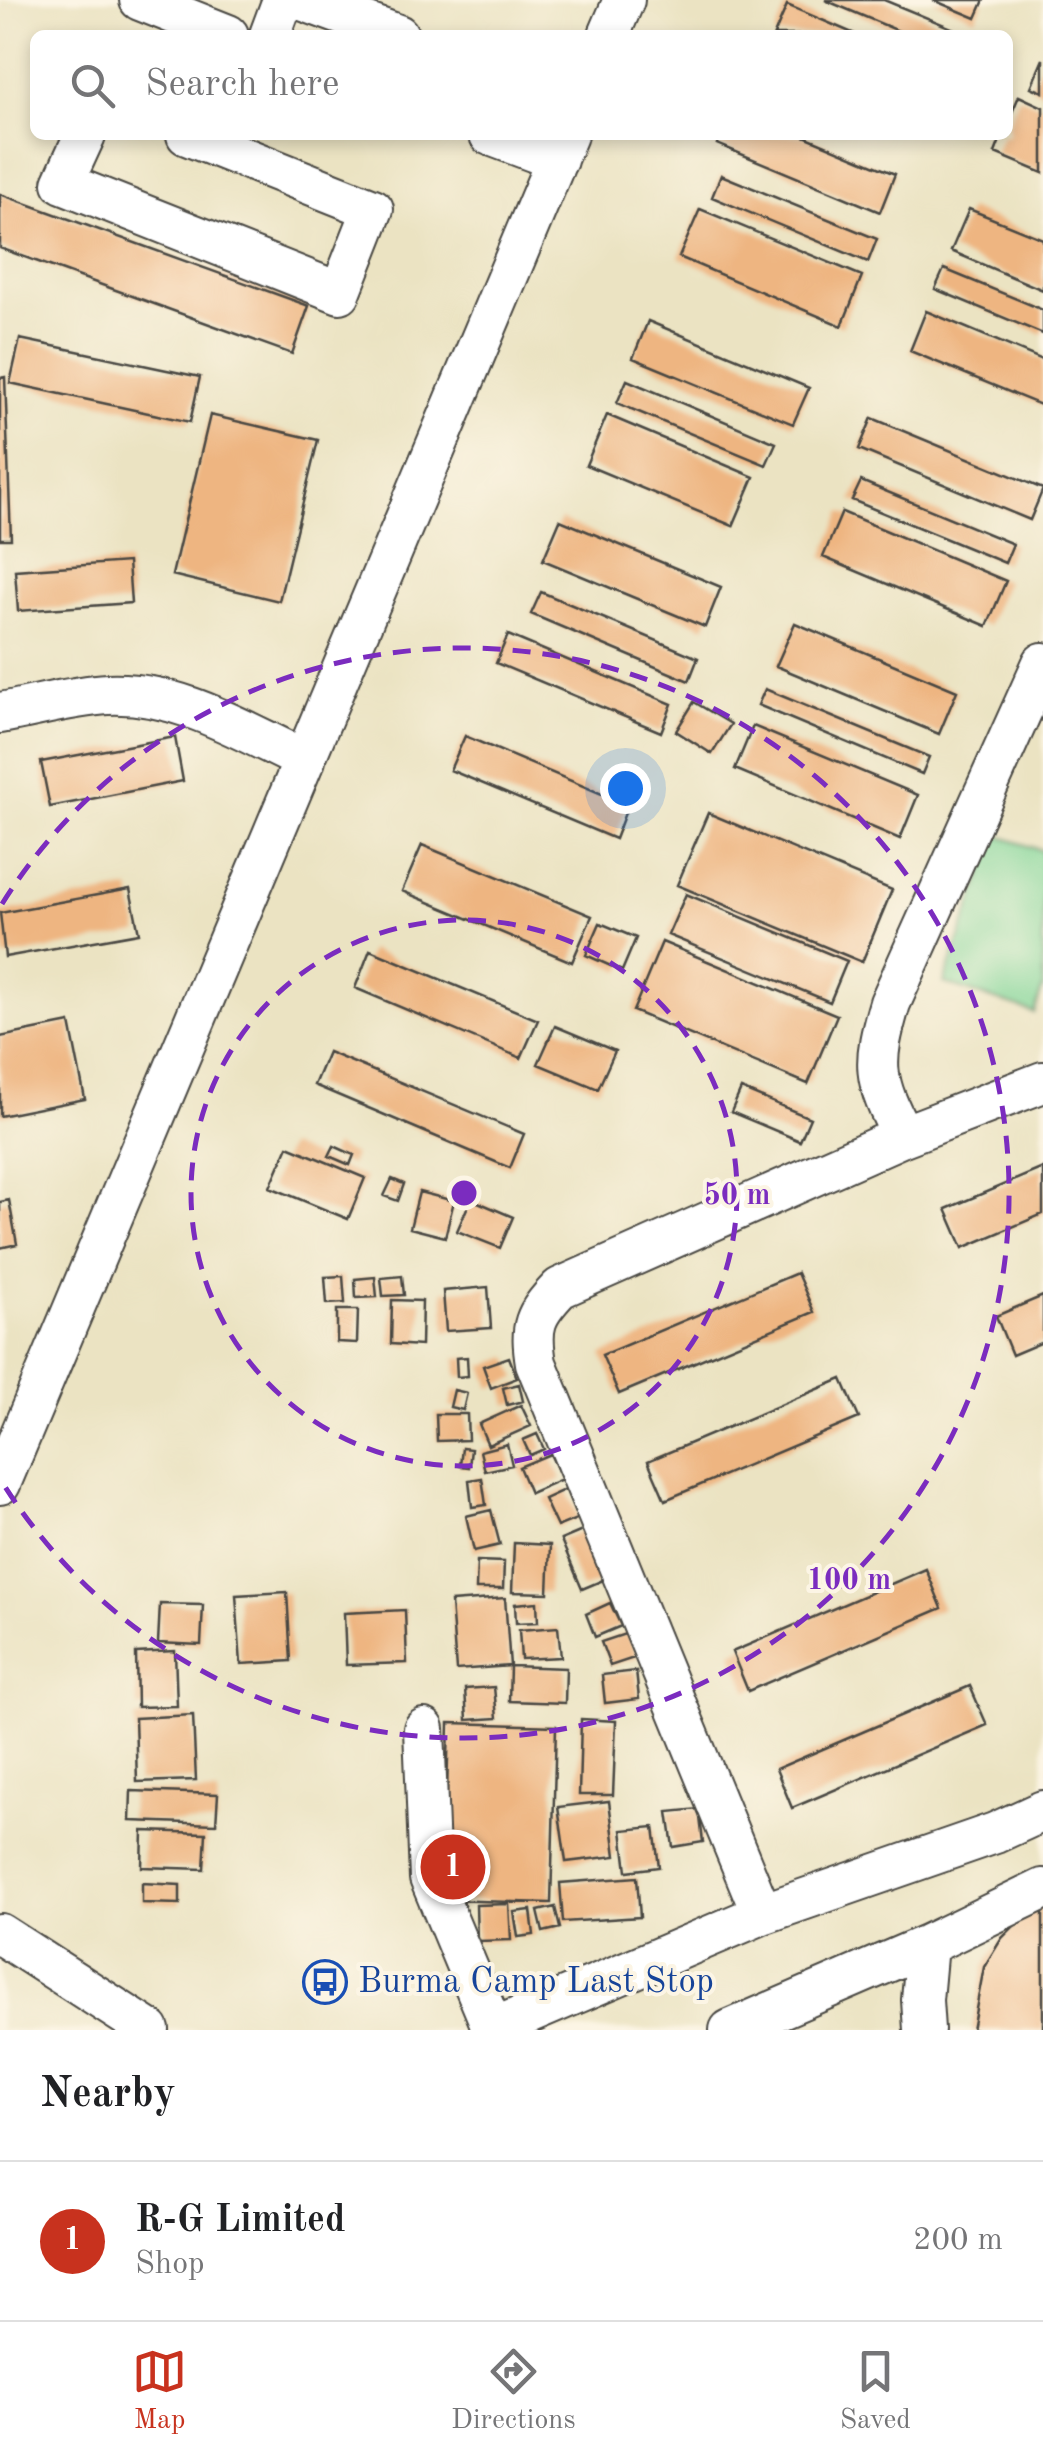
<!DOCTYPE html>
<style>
body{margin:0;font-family:"Old Standard TT",serif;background:#f2f2f2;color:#202124}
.you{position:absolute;left:625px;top:788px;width:35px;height:35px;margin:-25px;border:8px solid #fff;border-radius:50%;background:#1a73e8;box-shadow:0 0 0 15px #1a73e833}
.badge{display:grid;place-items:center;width:65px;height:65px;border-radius:50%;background:#c8321e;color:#fff;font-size:32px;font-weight:700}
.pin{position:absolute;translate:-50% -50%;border:5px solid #fff;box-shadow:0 2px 10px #0006}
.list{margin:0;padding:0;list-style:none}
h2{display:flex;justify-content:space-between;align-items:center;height:130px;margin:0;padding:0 40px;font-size:42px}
h2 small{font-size:32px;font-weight:400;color:#757577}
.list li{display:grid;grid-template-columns:65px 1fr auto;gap:30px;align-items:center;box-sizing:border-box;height:160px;padding:0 40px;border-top:2px solid #e0e0e0}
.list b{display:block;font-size:38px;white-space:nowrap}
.list p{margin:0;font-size:32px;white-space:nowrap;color:#757577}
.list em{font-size:32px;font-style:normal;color:#757577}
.icon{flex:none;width:55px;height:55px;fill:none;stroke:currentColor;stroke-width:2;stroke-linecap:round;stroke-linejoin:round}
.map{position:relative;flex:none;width:1043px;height:2030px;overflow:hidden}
.search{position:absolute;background:#fff;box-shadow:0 5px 15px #0003;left:30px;right:30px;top:30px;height:110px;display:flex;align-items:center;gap:25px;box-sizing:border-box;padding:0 35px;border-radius:15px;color:#757577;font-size:38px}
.sheet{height:290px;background:#fff}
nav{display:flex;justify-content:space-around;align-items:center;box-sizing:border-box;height:140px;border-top:2px solid #e0e0e0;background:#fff;font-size:28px;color:#757577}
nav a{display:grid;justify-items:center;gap:5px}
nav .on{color:#c8321e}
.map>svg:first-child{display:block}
</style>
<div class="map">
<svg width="1043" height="2030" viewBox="0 0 1043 2030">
<rect width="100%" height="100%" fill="#fcf5e5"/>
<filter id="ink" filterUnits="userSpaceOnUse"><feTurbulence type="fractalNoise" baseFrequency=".01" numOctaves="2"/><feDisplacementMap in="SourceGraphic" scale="20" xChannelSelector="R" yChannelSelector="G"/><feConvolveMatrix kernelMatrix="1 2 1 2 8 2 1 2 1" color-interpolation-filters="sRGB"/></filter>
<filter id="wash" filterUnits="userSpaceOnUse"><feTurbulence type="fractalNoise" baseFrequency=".0048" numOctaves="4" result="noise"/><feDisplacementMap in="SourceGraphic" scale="40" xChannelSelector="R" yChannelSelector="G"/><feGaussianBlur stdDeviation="2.25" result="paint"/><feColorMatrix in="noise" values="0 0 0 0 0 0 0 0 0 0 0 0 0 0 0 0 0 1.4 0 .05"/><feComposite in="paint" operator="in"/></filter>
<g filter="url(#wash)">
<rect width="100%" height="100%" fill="#ebe3c2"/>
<!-- green -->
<path fill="#82d597" stroke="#568061" stroke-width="2.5" d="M996 835 1043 851V987L1034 1013 944 983Z"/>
<g id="blocks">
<!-- building -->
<path fill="#eeb581" d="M825 0H884L959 31 958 35H908Z
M933 0H984L976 18Z
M787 5 857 35H774Z
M1043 59V92L1031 87Z
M1019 96 1043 107V173L995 153 1002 135H1008V122Z
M721 135H802L895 174 880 212 717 144Z
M721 175 877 239 868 262 712 197Z
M0 194 309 306 292 354 0 248Z
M700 209 862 276 842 326 679 257Z
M969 209 1043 239V290L951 251Z
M944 269 1043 310V334L935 289Z
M926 311 1043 360V406L910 351Z
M648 321 809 388 793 424 633 358Z
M20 339 200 377 190 422 10 383Z
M5 377 11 539H0V378Z
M627 380 776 443 766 465 617 403Z
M210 415 318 440 279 601 172 575Z
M607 415 754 477 733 526 586 465Z
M872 418 1043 489 1030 520 859 449Z
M861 481 1013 544 1005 563 852 500Z
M842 512 1006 581 987 626 823 557Z
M560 520 721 587 705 627 543 560Z
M128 562 131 603 18 611 15 570Z
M541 592 698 658 689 681 531 614Z
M795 623 957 691 939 734 776 666Z
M508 635 672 704 661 732 496 663Z
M765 689 929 757 922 774 758 705Z
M694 702 731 724 712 754 676 731Z
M753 726 918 795 900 839 735 769Z
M465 736 628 805 615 839 450 770Z
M175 737 183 781 50 807 41 762Z
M708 813 892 890 862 962 677 885Z
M422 845 592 916 572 962 402 891Z
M130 889 139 933 5 957 0 913Z
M686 894 847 961 830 1002 668 935Z
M600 923 636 938 622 971 586 955Z
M662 942 837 1015 808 1084 633 1011Z
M370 950 538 1020 521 1058 355 988Z
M70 1023 85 1099 0 1116V1037Z
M555 1026 615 1051 598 1089 538 1064Z
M328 1052 524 1134 510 1168 314 1085Z
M741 1089 810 1118 800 1141 731 1112Z
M288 1146 365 1178 348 1219 270 1187Z
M334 1146 354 1155 350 1165 329 1156Z
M1043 1168V1214L963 1248 946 1209Z
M392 1179 404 1184 398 1201 384 1196Z
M419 1192 454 1201 445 1237 410 1228Z
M471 1199 513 1217 500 1248 457 1231Z
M9 1200 17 1244 0 1248V1202Z
M797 1273 814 1312 619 1394 602 1355Z
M343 1276 345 1303 327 1304 325 1277Z
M402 1276 404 1295 383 1296 381 1278Z
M375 1277 377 1297 356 1298 355 1279Z
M488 1287 491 1328 446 1331 443 1291Z
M1043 1296V1342L1012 1355 996 1316Z
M392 1300 422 1301 421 1346 391 1344Z
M337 1310H358L357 1343 337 1342Z
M467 1357 468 1376 457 1377 456 1358Z
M509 1357 517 1378 491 1388 483 1366Z
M842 1379 859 1418 665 1500 648 1461Z
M519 1384 523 1401 507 1405 503 1388Z
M454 1390 467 1393 463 1410 450 1407Z
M521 1405 531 1426 488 1445 479 1424Z
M436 1414H467L468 1440 437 1441Z
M537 1434 544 1449 530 1455 523 1440Z
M507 1444 512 1465 485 1471 480 1451Z
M462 1448 471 1449 469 1467 460 1466Z
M550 1454 562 1479 530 1493 519 1467Z
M482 1478 486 1505 472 1507 469 1480Z
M566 1489 579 1518 557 1527 544 1499Z
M491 1510 500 1545 474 1551 466 1516Z
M587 1529 608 1578 582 1589 561 1540Z
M514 1543 550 1545 548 1593 512 1592Z
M477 1561 504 1562 503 1589H476Z
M926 1569 942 1608 748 1691 732 1652Z
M287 1592 291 1661 241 1664 236 1595Z
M505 1598 510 1666 456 1670 451 1602Z
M537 1602 538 1622 516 1623 515 1604Z
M610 1603 621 1626 595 1637 586 1614Z
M160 1604 203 1605 201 1645 158 1643Z
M405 1610 407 1663 346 1665 344 1613Z
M558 1627 561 1657 521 1659 519 1630Z
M628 1633 637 1657 610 1666 601 1642Z
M175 1651 177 1706 137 1707 136 1653Z
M510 1666 566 1668 565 1703 509 1701Z
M636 1671 639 1699 605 1703 602 1675Z
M970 1686 987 1725 792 1808 776 1769Z
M494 1687 497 1718 467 1720 465 1689Z
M193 1715 196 1780 137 1782 135 1718Z
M581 1719 616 1721 613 1795H579Z
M449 1723 556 1726 551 1903 444 1900Z
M131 1791 218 1794 216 1824 130 1821Z
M609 1801 616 1856 566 1862 558 1807Z
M699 1809 703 1842 673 1847 668 1812Z
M654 1827 659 1867 627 1871 622 1830Z
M143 1831 206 1833 204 1869 142 1867Z
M637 1877 640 1917 563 1922 560 1883Z
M142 1883 180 1885V1904L142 1903Z
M509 1904 511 1940 477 1941 476 1905Z
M1043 1904V2030H972L984 1967 1002 1938 1022 1918Z
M555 1907 560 1928 543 1932 538 1911Z
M531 1910 534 1935 518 1937 514 1912Z"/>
</g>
</g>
<g filter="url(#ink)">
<use href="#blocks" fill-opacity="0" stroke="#484742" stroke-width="2.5"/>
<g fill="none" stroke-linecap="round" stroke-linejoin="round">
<!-- minor casing -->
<g stroke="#484742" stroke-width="44">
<path id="minor" d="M140 0 228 35
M302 0 398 35
M270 35 283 0
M609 35 624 0
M85 135 63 183 340 293 373 209 187 135
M490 135 557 160
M0 713C35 707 72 696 108 694 180 691 242 731 305 760
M903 1136C873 1079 872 1064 890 1003L1043 663
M0 1484 567 135
M424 1729 430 1878 493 2029
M762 1914 536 1363C530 1326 534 1315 560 1288L903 1136 1043 1082
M0 1934 149 2030
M490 2030 762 1914 995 1833 1043 1811
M730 2030 927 1945 1043 1889
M924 2030 922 2000 927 1945"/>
</g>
<!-- minor -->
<use href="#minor" stroke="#fff" stroke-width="40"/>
</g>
</g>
<!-- distance rings -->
<g fill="none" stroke="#7b2cbf" stroke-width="5" stroke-dasharray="18 12">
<circle cx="464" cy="1193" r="273"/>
<path d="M2 904A545 545 0 1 1 2 1482"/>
</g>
<!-- icons -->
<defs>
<g id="bus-ring" transform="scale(2.25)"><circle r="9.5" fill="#fcf5e5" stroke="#1a4fb4" stroke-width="1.5"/><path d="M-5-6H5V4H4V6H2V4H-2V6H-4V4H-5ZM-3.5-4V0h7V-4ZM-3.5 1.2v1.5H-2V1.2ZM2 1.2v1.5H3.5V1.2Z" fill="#1a4fb4"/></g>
</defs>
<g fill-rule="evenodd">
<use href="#bus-ring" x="325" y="1982"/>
</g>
<g text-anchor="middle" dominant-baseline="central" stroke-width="8" stroke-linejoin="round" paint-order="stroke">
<!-- transit labels -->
<g font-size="35" fill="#164399" stroke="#fcf5e5" text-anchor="start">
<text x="358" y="1982">Burma Camp Last Stop</text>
</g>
</g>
<circle cx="464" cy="1193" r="15" fill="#7b2cbf" stroke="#fcf5e5" stroke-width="5"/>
<g font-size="30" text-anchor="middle" font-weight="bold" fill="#7b2cbf" stroke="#fcf5e5" stroke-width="8" stroke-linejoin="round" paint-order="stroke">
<text x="737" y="1204">50 m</text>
<text x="849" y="1589">100 m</text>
</g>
</svg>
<div class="you"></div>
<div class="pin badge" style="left:453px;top:1867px">1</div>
<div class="search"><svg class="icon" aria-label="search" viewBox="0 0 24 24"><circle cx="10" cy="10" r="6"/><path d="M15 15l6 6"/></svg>Search here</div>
</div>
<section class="sheet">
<h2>Nearby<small></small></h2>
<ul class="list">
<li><span class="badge">1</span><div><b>R-G Limited</b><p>Shop</p></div><em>200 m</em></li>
</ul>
</section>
<nav>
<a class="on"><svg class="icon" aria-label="map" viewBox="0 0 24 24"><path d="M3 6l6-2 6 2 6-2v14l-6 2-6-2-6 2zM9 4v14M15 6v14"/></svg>Map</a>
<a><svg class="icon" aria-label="directions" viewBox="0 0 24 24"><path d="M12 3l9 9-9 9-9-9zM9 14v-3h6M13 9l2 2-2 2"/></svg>Directions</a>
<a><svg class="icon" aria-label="saved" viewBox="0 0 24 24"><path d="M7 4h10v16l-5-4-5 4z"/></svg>Saved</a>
</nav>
